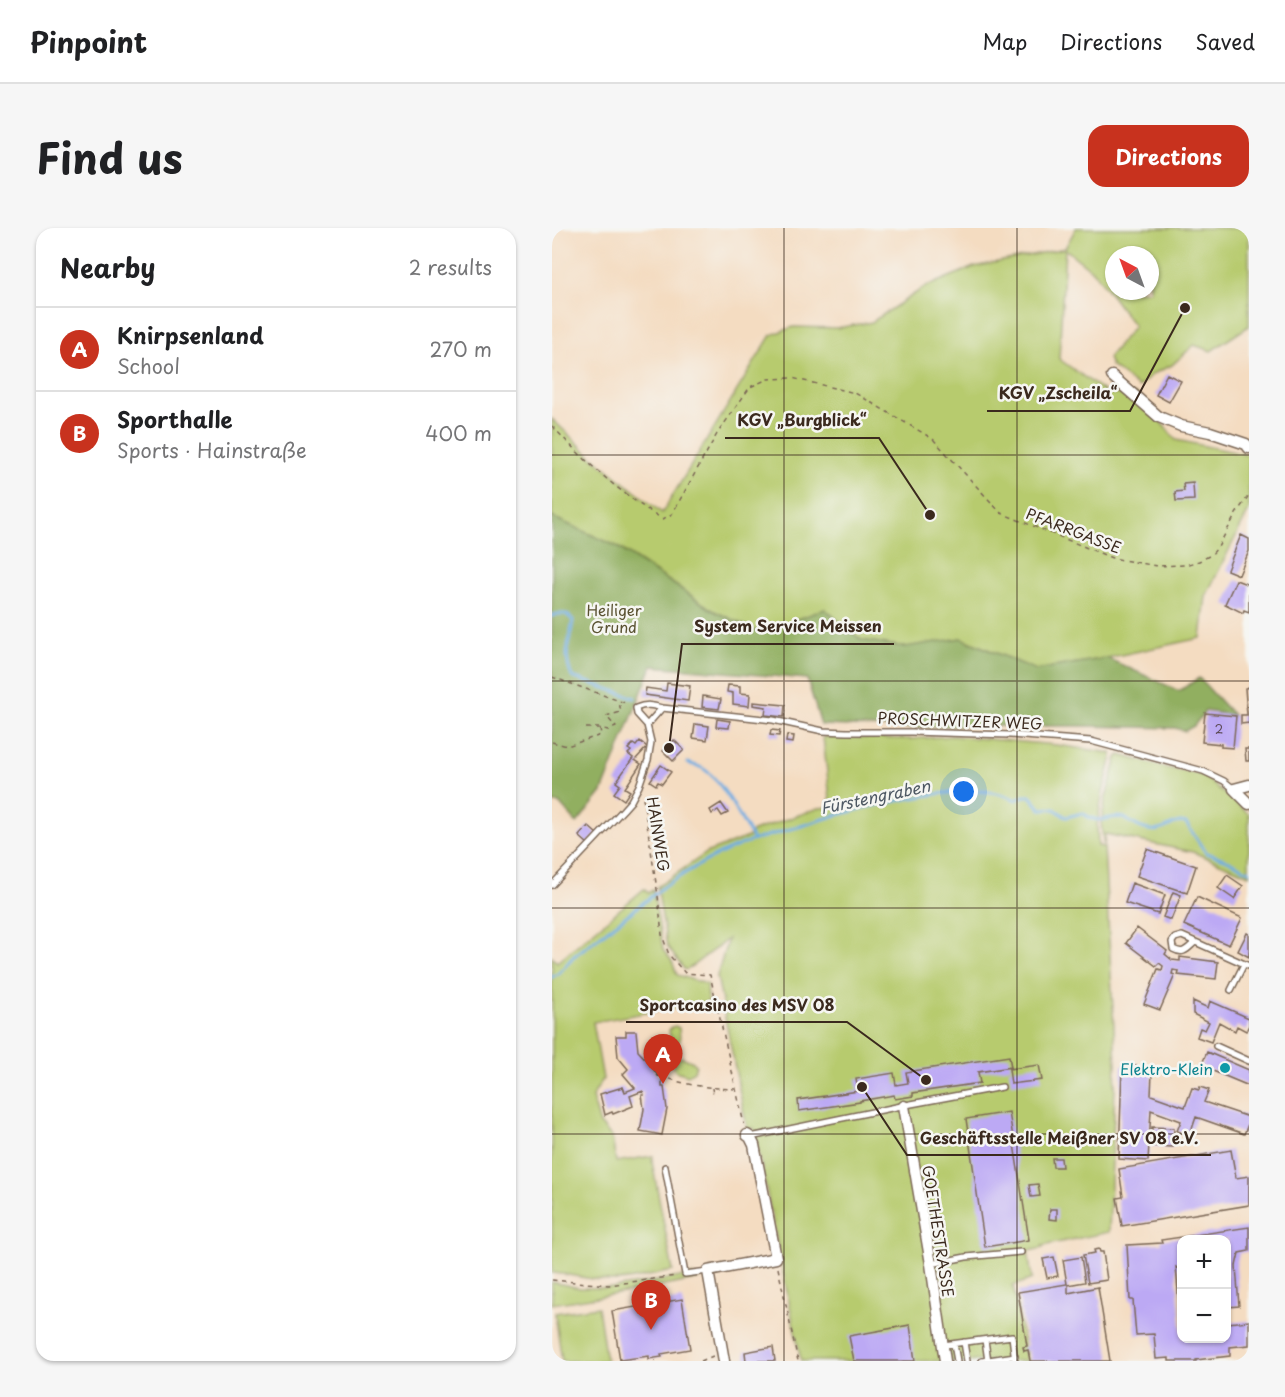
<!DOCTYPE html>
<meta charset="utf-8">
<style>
body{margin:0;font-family:"Playpen Sans",sans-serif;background:#f6f6f6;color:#202124}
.controls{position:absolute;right:18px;bottom:18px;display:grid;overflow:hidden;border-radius:12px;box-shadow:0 2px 4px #0004}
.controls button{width:54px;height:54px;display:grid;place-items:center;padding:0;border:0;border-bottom:2px solid #e0e0e0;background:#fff;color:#202124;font:30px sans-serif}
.compass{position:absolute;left:553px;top:18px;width:54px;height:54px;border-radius:50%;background:#fff;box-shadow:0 2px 4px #0004;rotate:319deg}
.you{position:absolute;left:412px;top:564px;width:21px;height:21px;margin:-15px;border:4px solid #fff;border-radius:50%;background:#1a73e8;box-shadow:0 0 0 9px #1a73e833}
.badge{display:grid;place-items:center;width:39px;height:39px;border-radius:50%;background:#c8321e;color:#fff;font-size:20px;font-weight:700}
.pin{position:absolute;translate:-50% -50px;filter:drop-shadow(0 2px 3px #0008)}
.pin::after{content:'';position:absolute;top:32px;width:21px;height:18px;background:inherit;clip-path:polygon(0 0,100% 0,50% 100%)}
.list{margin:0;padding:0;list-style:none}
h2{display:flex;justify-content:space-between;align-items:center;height:78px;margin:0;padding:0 24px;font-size:26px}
h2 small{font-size:20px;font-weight:400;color:#757577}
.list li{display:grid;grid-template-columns:39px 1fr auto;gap:18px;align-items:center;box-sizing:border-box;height:84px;padding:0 24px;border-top:2px solid #e0e0e0}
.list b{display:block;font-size:22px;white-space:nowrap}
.list p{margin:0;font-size:20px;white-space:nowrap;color:#757577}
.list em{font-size:20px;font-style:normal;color:#757577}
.map{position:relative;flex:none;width:697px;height:1133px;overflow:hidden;border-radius:18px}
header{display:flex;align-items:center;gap:36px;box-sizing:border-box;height:84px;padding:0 30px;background:#fff;border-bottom:2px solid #e0e0e0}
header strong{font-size:28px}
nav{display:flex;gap:33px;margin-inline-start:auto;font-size:21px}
.intro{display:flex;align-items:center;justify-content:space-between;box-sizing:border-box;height:144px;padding:0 36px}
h1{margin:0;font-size:42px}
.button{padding:15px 27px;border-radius:18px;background:#c8321e;color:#fff;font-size:21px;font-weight:700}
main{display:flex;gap:36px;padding:0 36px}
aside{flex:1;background:#fff;border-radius:18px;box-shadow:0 2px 4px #0004}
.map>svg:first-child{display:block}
</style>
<header>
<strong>Pinpoint</strong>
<nav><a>Map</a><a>Directions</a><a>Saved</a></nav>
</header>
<div class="intro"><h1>Find us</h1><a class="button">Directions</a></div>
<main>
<aside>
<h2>Nearby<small>2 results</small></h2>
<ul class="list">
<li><span class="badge">A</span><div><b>Knirpsenland</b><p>School</p></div><em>270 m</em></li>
<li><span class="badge">B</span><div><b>Sporthalle</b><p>Sports · Hainstraße</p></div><em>400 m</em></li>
</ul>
</aside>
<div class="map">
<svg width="697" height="1133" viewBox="0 0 697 1133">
<rect width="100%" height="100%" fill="#f6f6f2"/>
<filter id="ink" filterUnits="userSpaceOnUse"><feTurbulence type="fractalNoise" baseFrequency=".0167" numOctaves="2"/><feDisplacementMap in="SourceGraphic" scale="12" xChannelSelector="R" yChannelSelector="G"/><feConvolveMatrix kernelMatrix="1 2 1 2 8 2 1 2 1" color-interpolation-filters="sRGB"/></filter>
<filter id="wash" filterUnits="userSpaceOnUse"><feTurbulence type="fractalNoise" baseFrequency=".008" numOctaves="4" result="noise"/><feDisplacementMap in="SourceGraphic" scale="24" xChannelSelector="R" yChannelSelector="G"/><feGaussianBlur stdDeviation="1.35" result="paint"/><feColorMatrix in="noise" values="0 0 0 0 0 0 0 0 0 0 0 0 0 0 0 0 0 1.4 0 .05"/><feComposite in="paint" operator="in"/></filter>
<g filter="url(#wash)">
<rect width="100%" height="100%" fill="#f4dcc1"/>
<!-- green -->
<path fill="#b7cb6e" stroke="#797a46" stroke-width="1.5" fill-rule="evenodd" d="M524 0H697V98L659 123 642 117 620 137 601 146 587 159 559 138 556 130 582 98 543 45 513 21 507 131 556 166H585L624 212 697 227V282L654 368 649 410 555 430 484 442 410 410 353 420 309 412 273 381 208 405 162 383 64 318 0 289V191L39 228 110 285 219 107 241 99 285 100 320 94 373 59 422 39 513 20ZM562 27H598V63H562Z
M400 508 505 517 559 525 560 529 550 568 545 597 546 618 552 619 549 595 554 569 565 530 568 527 615 540 650 547 697 586V647L641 624 553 606 552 619 564 836 557 1004 490 1018 491 1020 476 1023 480 1051 461 1058 475 1133H249L204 911 202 900 195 901 165 748 176 711 135 742 132 741 115 718 105 659 156 624 196 609 201 603 267 580 279 579 271 509 359 511Z
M92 661 96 665 101 662 111 722 120 733 125 747 155 756 156 774 41 794 51 851 40 869 48 896 60 909 64 934 101 928 100 934 121 1043C103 1046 84 1052 65 1053 43 1054 22 1046 0 1045V729L5 734Z
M123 798 127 800 128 812 121 816 119 813 117 802 120 799Z
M100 813C110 813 119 823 116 833L111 836C103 833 99 825 97 817Z
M130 829 141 834 144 837 142 843 136 847 124 843 121 839 125 831Z
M141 1047 147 1051 91 1062 0 1076V1054L28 1060H61Z
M46 1079 54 1133H10L3 1085Z"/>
<!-- forest -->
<path fill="#91af61" stroke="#666c40" stroke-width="1.5" d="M0 289 64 318 162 383 208 405 273 381 309 412 353 419 409 410 484 442 555 430 627 463 647 450 681 487 653 483 642 498 633 503 623 500 532 498H400L353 500 269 497 255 451 100 438 50 564 25 595 7 575H0Z"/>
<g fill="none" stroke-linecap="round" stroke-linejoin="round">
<!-- stream -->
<path stroke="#70ade2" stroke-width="3" d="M0 388 5 386H14L21 392C18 416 10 424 20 449L83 470
M136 535C141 537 147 538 150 540 169 550 190 593 201 612
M0 749 7 745 22 728 113 658C134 644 157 630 181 620 202 611 224 605 246 599 291 584 337 573 384 566 412 563 438 559 464 572L472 568H478L489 581C493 581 501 579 504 582 508 584 510 587 514 589L531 585C547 599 557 586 572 590 575 591 577 594 580 595 588 600 598 604 607 602 618 600 621 592 634 595L654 625 673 631 697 643"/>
</g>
<g id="blocks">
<!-- building -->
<path fill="#bca9f4" d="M615 146 629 153 617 174 604 167Z
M641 255 642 272 624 273 623 264 632 263 631 256Z
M689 307 697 311V323L687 347 675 342Z
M684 352 697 357V384L692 382 691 385 673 376Z
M115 455 138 458 136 473 93 467 94 460 114 463Z
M176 457 188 458V465L198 466 197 478 181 476V465L175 464Z
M697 459V495L689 496V487H695L693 460Z
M151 468 169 471 167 481 150 479Z
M201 474 233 477 232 489 213 487 214 479 201 477Z
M653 485 684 488 681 520 669 519V516L650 514Z
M165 491 178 493 177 500 164 499Z
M143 496 157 498 155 512 141 510Z
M219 502 228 503 227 508 218 507Z
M235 507 242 508 241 515 234 514Z
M122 512 132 522 121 533 111 523Z
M88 513 95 519 83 532 89 536 73 560 78 563 72 572 62 565 68 557 64 554 81 530 76 526 79 523 76 521 81 516 84 518Z
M693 521H697V533H694Z
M109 537 119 544 110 556 106 554 104 557 98 553Z
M169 575 176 585 170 588 166 582 160 586 158 582Z
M36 598 45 606 36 616 27 608Z
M595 621 644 638 635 665 585 648Z
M675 647 691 658 682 671 666 660Z
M580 655 613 667 606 686 573 675Z
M621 664 629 667 619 692 611 689Z
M645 669 690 690 677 717 632 697Z
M585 700 615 723 613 726 620 732 628 733V729L666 734 664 751 626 747 627 743 621 742 620 746 623 747 608 782 592 776 606 741 610 742 611 738 607 735 604 738 574 715Z
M695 705 697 706V729L686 723Z
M641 773 656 780 658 773 697 790V797L694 803 685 798 683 803 667 794 659 814 645 809 648 800 653 802 657 794 641 786Z
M74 803H84L86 823 101 839H100L106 848 108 847 111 851 110 852V859H112L115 881 110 907 88 903 92 881 90 867H92L91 863 78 868 81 878 61 886 60 884 53 887 48 866 71 859 73 864 83 860 71 846 76 841 66 829 64 808H74Z
M655 824 697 842V858L649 838Z
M457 828 459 839 426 844 428 855 361 865V868L343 871 342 867 308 873V874L247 883 246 872 306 863 304 851 342 845 344 857 356 855 354 844Z
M487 837 490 852 459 856 457 841Z
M570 838H585V845H600L599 867 633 879 640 860 647 862 648 859 657 862 652 874 697 889V894L692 906 644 889 638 907 625 903 629 893 599 882 596 933 567 931Z
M457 884 477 1012 433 1019 414 891Z
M600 899 622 900 621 919 599 918Z
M679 922 684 950 697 948V977L570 998 565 970 571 969 567 941Z
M500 930H509L510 939H501Z
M486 956 488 968 479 969 477 957Z
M498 981H505V992L497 991Z
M697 999V1023L687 1025 684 1038 687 1078 675 1079V1011H630V1043L624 1039 630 1110H674L675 1095 697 1093V1117L678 1119V1128L644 1132V1133H617V1130L604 1131 602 1106 584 1107 581 1072H578L575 1017 610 1015 609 1012Z
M547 1021 548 1024H551L555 1052 536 1055 531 1027 543 1025 542 1022Z
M502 1029 506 1048 495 1050 491 1031Z
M529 1029 533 1054 516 1057V1065L546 1059 558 1133H478L476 1122 472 1123 471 1119 475 1118 466 1064 515 1056 511 1032Z
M130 1071 138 1121 109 1126 110 1129 97 1131V1128L68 1132 60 1083Z
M358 1097 363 1133H302L297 1108Z
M221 1119 223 1133H194L193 1124Z"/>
</g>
</g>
<g filter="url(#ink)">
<use href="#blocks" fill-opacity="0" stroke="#7c6857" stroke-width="1.5"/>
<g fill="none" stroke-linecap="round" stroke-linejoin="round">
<!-- lane casing -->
<g stroke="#7c6857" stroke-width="8">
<path id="lane" d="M95 497 110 480
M0 657 71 582 79 573 87 558 96 532 99 514 95 497 85 486 84 480C94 476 100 477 110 480L221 492 271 503 294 504H359L458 507 539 513 651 543 672 553 682 561
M643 714C635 721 632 727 621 721L620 714 623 710 630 708 697 738
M679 762 692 736
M664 818 697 833
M198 909 359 876 450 859
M113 939 133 1046 156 1043
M379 1036 414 1029 469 1024
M433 1112 436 1133
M412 1114 415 1133
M402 1116 405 1133
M391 1117 460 1108 463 1133
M430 1133 463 1128"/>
</g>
<!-- street casing -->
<g stroke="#7c6857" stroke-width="13">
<path id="street" d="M560 148 607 189 629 198 658 204 694 216 697 220
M697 557 682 561 697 576
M352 878 379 1036 393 1133
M172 1133 156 1043 224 1030 202 917 198 909 195 907"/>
</g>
<!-- path -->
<path stroke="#7c6857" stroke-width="1.5" stroke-dasharray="4.5 4.5" stroke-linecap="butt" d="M0 198C34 234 68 266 111 291L120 286 165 206 198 159 216 151 240 150 303 165 381 211 449 285 560 330 605 338 633 337 647 333 659 327 666 319 684 286 697 267
M0 449 76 476
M34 500H47
M0 514 15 518 49 507 48 500 56 502 64 499 54 488 69 484 67 474 68 473
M91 570 106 668 110 707 117 727 133 745 158 747 192 896
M110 849 111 848C133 858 159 860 183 861
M160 860 161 866
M226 1040 246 1133
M0 1052 57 1057 124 1048
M103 1132V1133
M149 1133 161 1128"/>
<!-- lane -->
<use href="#lane" stroke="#fff" stroke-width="5"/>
<!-- street -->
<use href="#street" stroke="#fff" stroke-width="10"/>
</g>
</g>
<!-- grid -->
<path fill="none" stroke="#3b2a1e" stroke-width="1.5" stroke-opacity="0.55" d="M232 0V1133M465 0V1133M0 227H697M0 453H697M0 680H697M0 906H697"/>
<!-- markers -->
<circle fill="#0f9aa8" stroke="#f6f6f2" stroke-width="2" cx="673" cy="840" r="6"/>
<g text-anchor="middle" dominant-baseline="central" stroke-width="5" stroke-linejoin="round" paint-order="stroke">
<!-- number labels -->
<g font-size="12" fill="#5b4a54">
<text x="667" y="501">2</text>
</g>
<!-- street labels -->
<g font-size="15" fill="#3b2a1e" stroke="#f6f6f2">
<text transform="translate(522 302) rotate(21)">PFARRGASSE</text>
<text transform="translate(408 492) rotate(2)">PROSCHWITZER WEG</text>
<text transform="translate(107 606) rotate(81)">HAINWEG</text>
<text transform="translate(387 1003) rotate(81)">GOETHESTRASSE</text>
</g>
<!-- park labels -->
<g font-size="15" fill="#5a5232" stroke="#f6f6f2">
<text x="62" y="381">Heiliger<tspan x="62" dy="17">Grund</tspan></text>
</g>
<!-- culture labels -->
<g font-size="15" fill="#0d838f" stroke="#f6f6f2" text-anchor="end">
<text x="661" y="840">Elektro-Klein</text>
</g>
<!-- water labels -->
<g font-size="16" font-style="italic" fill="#4e5863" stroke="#f6f6f2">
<text transform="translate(323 568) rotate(-12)">Fürstengraben</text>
</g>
</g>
<!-- callouts -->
<path fill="none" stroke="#3b2a1e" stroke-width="2" d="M633 80L578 183H435M378 287L327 210H173M117 520L130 416H342M374 852L295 794H74M310 859L355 927H659"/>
<g fill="#3b2a1e" stroke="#f6f6f2" stroke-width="2">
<circle cx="633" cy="80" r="6"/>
<circle cx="378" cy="287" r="6"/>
<circle cx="117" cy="520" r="6"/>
<circle cx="374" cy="852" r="6"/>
<circle cx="310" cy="859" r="6"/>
</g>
<g font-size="16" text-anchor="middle" font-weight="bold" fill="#3b2a1e" stroke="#f6f6f2" stroke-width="5" stroke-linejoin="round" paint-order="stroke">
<text x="506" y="171">KGV „Zscheila“</text>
<text x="250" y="198">KGV „Burgblick“</text>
<text x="236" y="404">System Service Meissen</text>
<text x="185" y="783">Sportcasino des MSV 08</text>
<text x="507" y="916">Geschäftsstelle Meißner SV 08 e.V.</text>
</g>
</svg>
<div class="controls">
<button>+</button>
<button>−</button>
</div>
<svg class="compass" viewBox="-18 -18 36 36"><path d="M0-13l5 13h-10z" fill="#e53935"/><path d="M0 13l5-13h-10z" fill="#757577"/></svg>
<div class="you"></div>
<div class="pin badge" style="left:111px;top:856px">A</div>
<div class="pin badge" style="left:99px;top:1102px">B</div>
</div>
</main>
